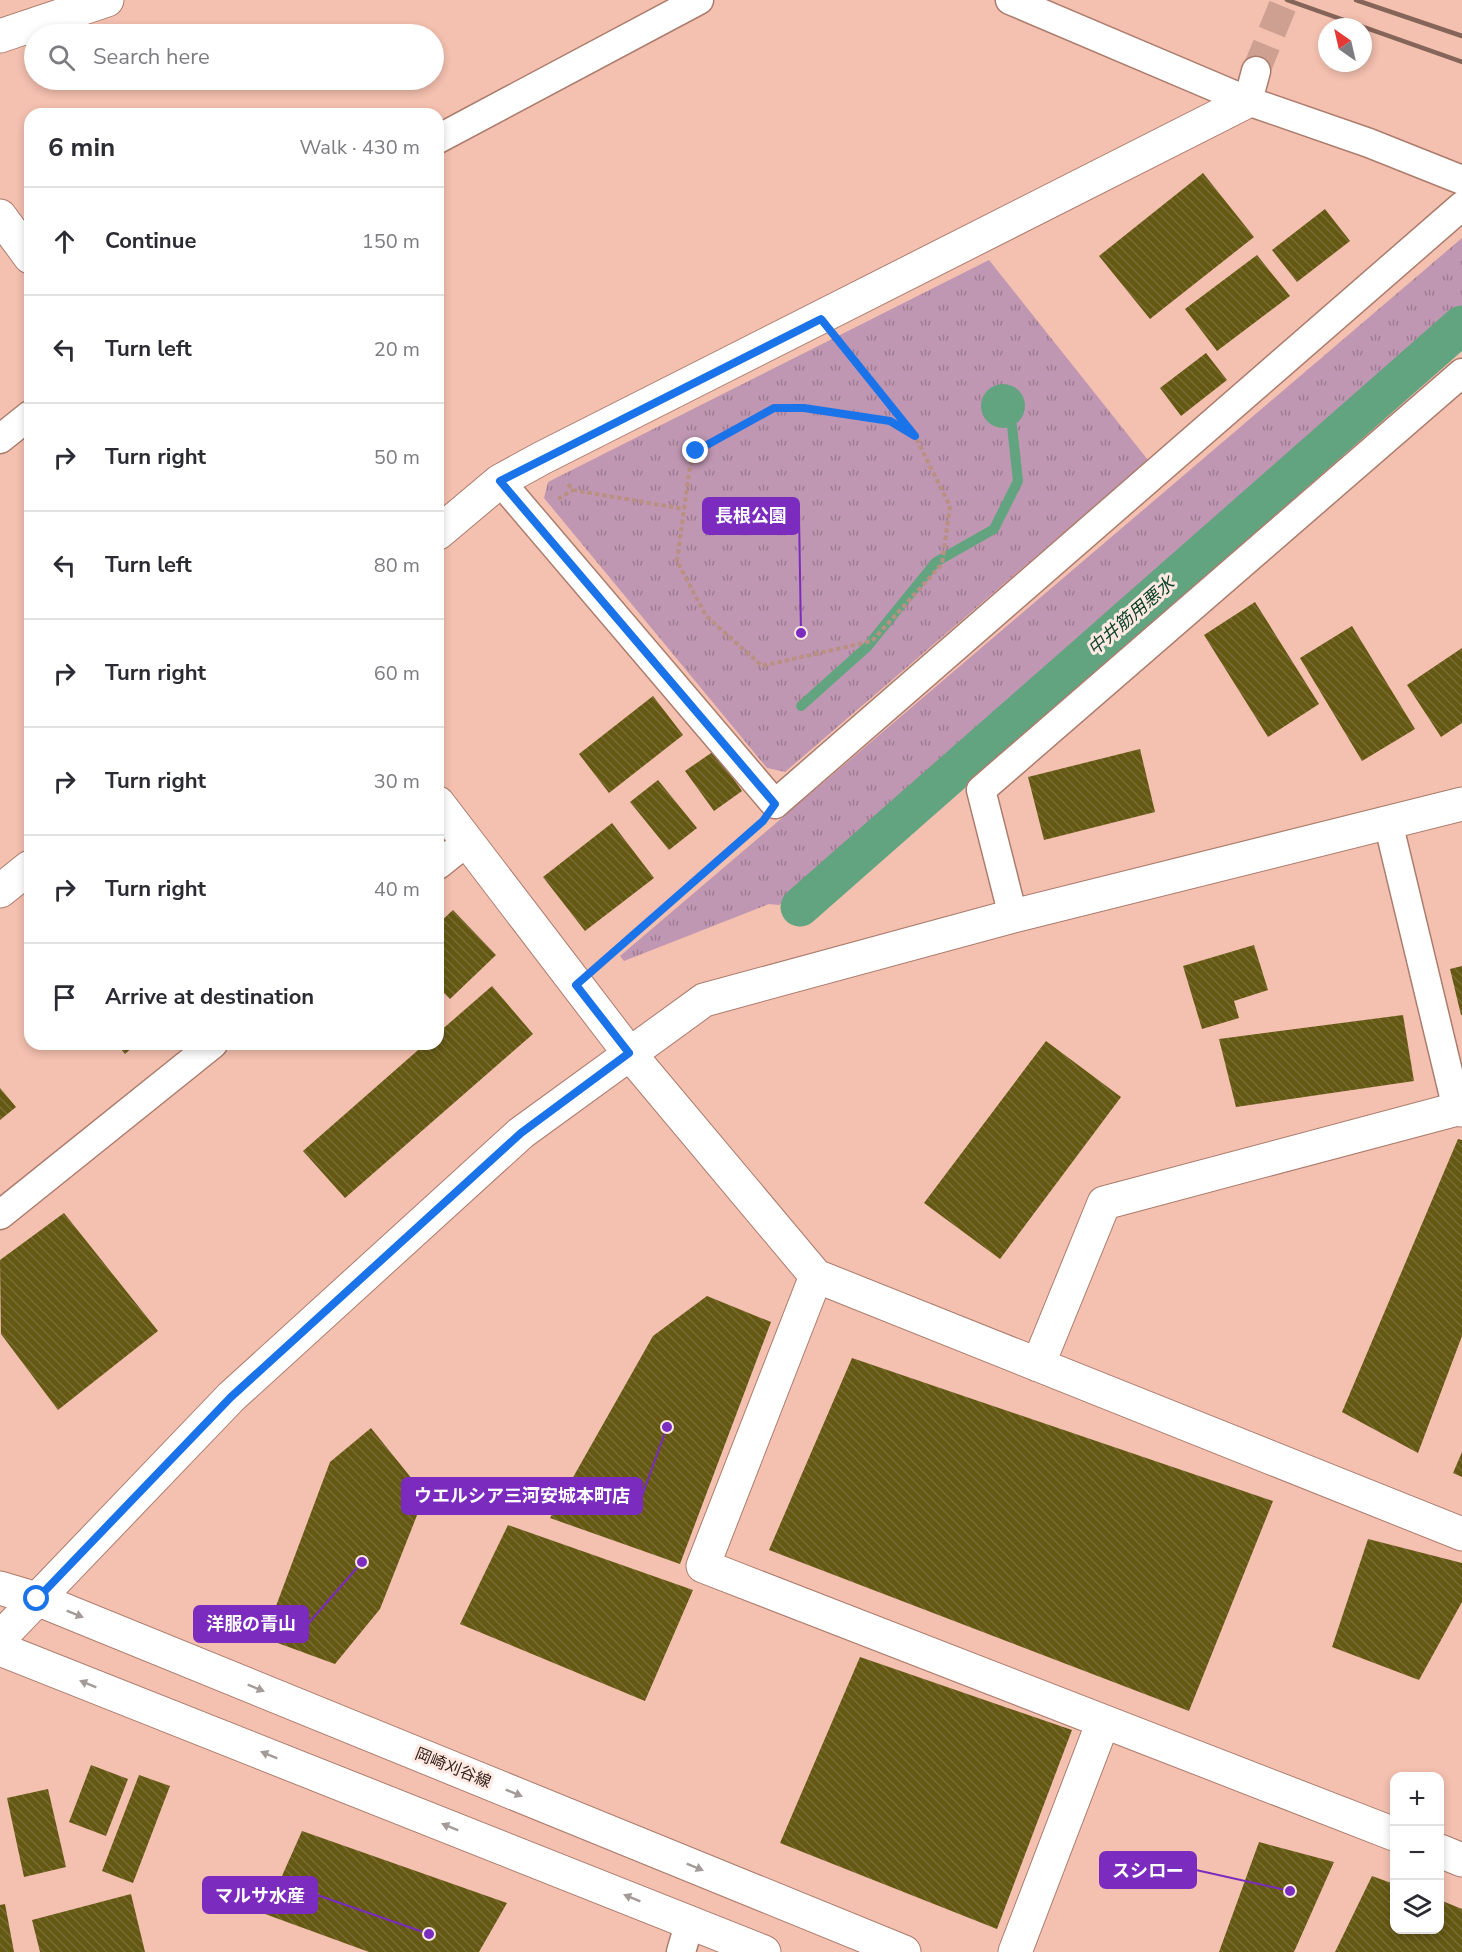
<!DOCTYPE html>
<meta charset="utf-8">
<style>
body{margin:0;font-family:"Nunito Sans","Noto Sans JP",sans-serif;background:#f2f2f3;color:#2b2b33}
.controls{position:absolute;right:18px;bottom:18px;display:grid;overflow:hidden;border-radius:12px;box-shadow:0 3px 9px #0003}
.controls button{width:54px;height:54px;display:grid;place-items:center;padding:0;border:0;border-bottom:2px solid #e1e1e2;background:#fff;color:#2b2b33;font:30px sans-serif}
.compass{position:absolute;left:1318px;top:18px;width:54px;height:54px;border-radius:50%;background:#fff;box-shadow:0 3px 9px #0003;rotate:326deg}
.stop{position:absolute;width:18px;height:18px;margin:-14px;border:4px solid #1a73e8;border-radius:50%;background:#fff}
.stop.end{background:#1a73e8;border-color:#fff;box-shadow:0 2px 6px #0008}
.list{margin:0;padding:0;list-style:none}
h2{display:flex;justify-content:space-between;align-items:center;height:78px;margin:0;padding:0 24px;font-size:26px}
h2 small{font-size:20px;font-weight:400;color:#7c7c81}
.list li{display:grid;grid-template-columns:39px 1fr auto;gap:18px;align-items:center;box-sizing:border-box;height:108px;padding:0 24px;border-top:2px solid #e1e1e2}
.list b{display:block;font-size:22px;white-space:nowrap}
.list em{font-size:20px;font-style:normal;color:#7c7c81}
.icon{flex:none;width:33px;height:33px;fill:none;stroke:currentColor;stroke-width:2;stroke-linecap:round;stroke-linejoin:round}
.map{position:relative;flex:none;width:1462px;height:1952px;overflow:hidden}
.search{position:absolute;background:#fff;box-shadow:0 3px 9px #0003;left:24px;top:24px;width:420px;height:66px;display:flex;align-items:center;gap:15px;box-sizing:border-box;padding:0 21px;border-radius:33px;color:#7c7c81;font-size:22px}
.panel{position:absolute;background:#fff;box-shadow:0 3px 9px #0003;left:24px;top:108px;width:420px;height:942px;border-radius:18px}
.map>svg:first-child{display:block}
</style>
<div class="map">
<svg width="1462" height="1952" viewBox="0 0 1462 1952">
<defs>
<pattern id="park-tufts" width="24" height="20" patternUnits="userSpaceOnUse" patternTransform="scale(1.5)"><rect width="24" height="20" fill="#c097b2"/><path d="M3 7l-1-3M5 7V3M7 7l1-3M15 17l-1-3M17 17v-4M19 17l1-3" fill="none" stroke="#9d7b90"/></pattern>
<pattern id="building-back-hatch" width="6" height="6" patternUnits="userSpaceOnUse" patternTransform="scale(1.5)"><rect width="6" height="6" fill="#645813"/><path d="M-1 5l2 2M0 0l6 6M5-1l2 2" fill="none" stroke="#776c35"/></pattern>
</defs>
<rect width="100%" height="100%" fill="#f4c0af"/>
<!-- park -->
<path fill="url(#park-tufts)" d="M1462 238V308L779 905 769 904 624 961 620 956Z
M989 260 1148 460 785 772 767 768 544 498 548 482Z"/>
<!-- water -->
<path fill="#63a480" d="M981 406a22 22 0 1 1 44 0a22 22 0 1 1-44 0Z"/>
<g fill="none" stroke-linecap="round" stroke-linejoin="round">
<!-- stream -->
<path stroke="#63a480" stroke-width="10" d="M801 706 867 647 936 562 994 529 1018 481 1012 426"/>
<!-- canal -->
<path stroke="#63a480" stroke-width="39" d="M800 907 1462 325"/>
</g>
<!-- building -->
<path fill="url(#building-back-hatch)" d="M1203 173 1254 237 1150 319 1099 256Z
M1325 209 1350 241 1297 282 1272 250Z
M1257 255 1290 296 1217 351 1185 309Z
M1206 353 1227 380 1181 416 1160 388Z
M1255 602 1319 704 1268 737 1204 635Z
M1352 626 1415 729 1362 761 1300 658Z
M1462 648V723L1441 737 1407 685Z
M653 696 683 735 609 793 579 754Z
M1140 749 1155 812 1044 840 1028 777Z
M714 751 742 791 714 811 685 771Z
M658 780 697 828 669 850 630 802Z
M612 823 654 878 585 931 543 877Z
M453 910 496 955 450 999 438 987V924Z
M1254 945 1268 990 1234 1001 1239 1018 1202 1029 1183 966Z
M1462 966V1015H1461L1450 969Z
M492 986 533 1034 345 1198 303 1151 425 1044H438V1033Z
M1403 1015 1414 1081 1236 1107 1219 1039Z
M1046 1041 1121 1097 1000 1259 924 1203Z
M117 1044H136L125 1054Z
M0 1088 16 1107 0 1120Z
M1458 1139 1462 1140V1336L1418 1453 1342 1412Z
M64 1213 158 1331 58 1410 1 1334 0 1260Z
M707 1296 771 1322 680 1564 550 1518 653 1336Z
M852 1358 1273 1501 1189 1711 769 1550Z
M371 1428 425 1495 380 1609 335 1664 264 1638 330 1462Z
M1462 1452V1477L1453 1473Z
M508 1525 693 1590 645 1701 460 1624Z
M1368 1539 1462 1563V1602L1419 1680 1332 1647Z
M860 1657 1072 1730 997 1929 780 1843Z
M91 1765 128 1779 106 1836 69 1822Z
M139 1775 170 1786 133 1883 102 1871Z
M48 1789 66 1867 24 1877 7 1798Z
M302 1831 507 1903 479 1952H369L265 1914Z
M1259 1842 1334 1862 1294 1952H1219Z
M1372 1876 1394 1884V1930H1440V1900L1462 1909V1952H1335Z
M131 1894 145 1952H40L32 1920Z
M5 1904 14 1952H0V1905Z"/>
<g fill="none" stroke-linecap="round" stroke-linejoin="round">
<!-- minor-tunnel -->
<path stroke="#cea091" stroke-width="28" stroke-dasharray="28 14" stroke-linecap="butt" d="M1256 71 1285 0"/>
<!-- minor casing -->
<g stroke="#ac7c6d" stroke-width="31">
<path id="minor" d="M1010 0 1248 101 1369 143 1462 180
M1248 101 1256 71
M438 139 699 0
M0 439 30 415
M500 481 775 804 1462 206
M1388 822 1457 1109
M438 865 468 841
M1013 916 981 790 1462 373
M0 1215 213 1044
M681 1952 690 1921"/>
</g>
<!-- tertiary casing -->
<g stroke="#ac7c6d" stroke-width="35">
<path id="tertiary" d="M0 36 107 0
M0 216 30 257
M438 533 500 481 542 458 1248 101
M438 803 629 1053 816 1276 1462 1534
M0 891 30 867
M816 1276 703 1566 1394 1834
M1038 1365 1104 1203 1457 1109 1462 1110
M0 1638 231 1397 521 1133 704 1000 1013 916 1462 804
M1440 1851 1462 1860
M1015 1952 1103 1722"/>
</g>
<!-- primary casing -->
<g stroke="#ac7c6d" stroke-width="35">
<path id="primary" d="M0 1588 37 1599 904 1952
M0 1649 764 1952"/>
</g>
<!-- path -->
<path stroke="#ba9082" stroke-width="4" stroke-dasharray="4.5 3" stroke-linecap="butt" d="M842 345 915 436 950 506 942 564 872 641 762 666 706 616 677 561 690 466 696 451 774 408H804L890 421 915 436
M568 484 573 490 684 509
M558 499 573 490
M603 961 753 829"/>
<!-- minor -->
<use href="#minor" stroke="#fff" stroke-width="28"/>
<!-- tertiary -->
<use href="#tertiary" stroke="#fff" stroke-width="33"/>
<!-- primary -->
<use href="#primary" stroke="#fff" stroke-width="33"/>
<!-- rail -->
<path stroke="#856459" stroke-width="4.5" d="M1287 0 1462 62
M1356 0 1462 36"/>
</g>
<!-- one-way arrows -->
<defs><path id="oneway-solid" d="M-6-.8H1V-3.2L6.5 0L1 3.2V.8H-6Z" transform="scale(1.5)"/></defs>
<g fill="#a49b98">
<use href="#oneway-solid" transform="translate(75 1614) rotate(22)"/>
<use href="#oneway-solid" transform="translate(88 1684) rotate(-158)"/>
<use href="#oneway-solid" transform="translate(256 1688) rotate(22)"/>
<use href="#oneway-solid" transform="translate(269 1755) rotate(-158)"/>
<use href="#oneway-solid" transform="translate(514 1793) rotate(22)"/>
<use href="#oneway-solid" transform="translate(450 1827) rotate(-158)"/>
<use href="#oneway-solid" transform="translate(695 1867) rotate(22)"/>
<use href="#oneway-solid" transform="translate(632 1898) rotate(-158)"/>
</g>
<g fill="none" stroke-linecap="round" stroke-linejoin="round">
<!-- route -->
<path stroke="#1a73e8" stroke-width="8" d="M37 1599 231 1397 521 1133 629 1053 576 985 763 821 775 804 500 481 821 319 915 436 890 421 804 408H774L696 451"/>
</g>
<g text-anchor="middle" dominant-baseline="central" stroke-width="6" stroke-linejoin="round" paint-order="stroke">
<!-- street labels -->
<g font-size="16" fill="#34211b" stroke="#ffe9e2">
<text transform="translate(453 1768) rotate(22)">岡崎刈谷線</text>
</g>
<!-- water labels -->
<g font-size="18" font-style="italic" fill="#0f442c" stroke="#ffe9e2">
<text transform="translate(1131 616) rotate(-41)">中井筋用悪水</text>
</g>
</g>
<!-- callouts -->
<path fill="none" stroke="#7b2cbf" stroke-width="2" d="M801 633L799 516M667 1427L642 1496M362 1562L308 1624M1290 1891L1196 1870M429 1934L317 1895"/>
<g fill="#7b2cbf" stroke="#ffe9e2" stroke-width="2">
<circle cx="801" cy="633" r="6"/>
<circle cx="667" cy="1427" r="6"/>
<circle cx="362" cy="1562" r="6"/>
<circle cx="1290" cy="1891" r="6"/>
<circle cx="429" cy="1934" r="6"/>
</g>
<g fill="#7b2cbf" stroke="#7b2cbf" stroke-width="2">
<rect x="703" y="498" width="96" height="36" rx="6"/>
<rect x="402" y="1478" width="240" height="36" rx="6"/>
<rect x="194" y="1606" width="114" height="36" rx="6"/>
<rect x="1100" y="1852" width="96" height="36" rx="6"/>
<rect x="203" y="1877" width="114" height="36" rx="6"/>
</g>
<g font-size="18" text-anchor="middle" font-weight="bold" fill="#fff">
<text x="751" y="522">長根公園</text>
<text x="522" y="1502">ウエルシア三河安城本町店</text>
<text x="251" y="1630">洋服の青山</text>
<text x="1148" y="1877">スシロー</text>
<text x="260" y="1902">マルサ水産</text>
</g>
</svg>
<div class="controls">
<button>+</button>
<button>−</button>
<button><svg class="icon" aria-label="layers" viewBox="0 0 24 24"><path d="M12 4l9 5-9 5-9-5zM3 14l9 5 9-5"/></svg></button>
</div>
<svg class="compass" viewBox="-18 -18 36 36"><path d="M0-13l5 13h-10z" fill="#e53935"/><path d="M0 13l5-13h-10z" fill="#7c7c81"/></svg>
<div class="stop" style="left:37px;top:1599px"></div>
<div class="stop end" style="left:696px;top:451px"></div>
<div class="search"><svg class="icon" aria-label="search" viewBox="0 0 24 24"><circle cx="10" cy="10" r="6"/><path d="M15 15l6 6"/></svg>Search here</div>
<section class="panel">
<h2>6 min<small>Walk · 430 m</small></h2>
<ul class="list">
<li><svg class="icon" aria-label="ahead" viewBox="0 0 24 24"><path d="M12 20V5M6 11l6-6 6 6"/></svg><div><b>Continue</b></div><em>150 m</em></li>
<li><svg class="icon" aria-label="left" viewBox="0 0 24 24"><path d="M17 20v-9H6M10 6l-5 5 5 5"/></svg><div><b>Turn left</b></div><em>20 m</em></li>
<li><svg class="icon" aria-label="right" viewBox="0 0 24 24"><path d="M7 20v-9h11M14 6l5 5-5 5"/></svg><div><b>Turn right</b></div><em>50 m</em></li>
<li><svg class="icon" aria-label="left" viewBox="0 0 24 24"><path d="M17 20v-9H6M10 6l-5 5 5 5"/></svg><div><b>Turn left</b></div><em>80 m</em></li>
<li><svg class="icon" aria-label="right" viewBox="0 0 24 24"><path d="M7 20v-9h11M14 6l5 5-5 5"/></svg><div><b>Turn right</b></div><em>60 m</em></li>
<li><svg class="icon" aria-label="right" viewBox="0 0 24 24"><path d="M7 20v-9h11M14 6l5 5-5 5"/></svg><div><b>Turn right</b></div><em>30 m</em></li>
<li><svg class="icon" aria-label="right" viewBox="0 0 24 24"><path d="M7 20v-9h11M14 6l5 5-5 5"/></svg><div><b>Turn right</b></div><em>40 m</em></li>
<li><svg class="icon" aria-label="arrive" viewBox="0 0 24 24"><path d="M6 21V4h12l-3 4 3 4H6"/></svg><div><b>Arrive at destination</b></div></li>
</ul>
</section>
</div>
